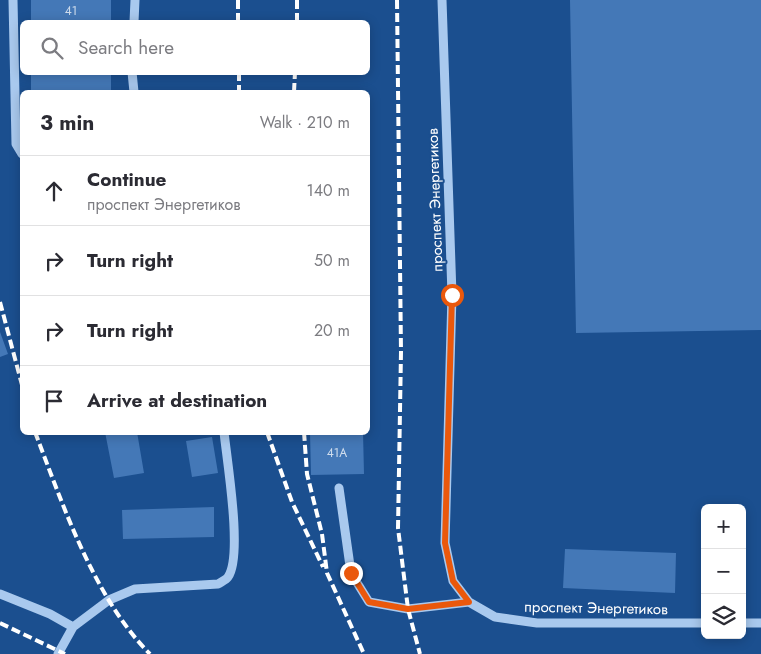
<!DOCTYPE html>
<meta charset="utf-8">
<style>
body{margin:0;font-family:Jost,sans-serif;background:#f2f2f3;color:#2b2b33}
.controls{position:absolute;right:15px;bottom:15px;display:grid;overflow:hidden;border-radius:8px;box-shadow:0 2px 12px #0003}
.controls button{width:45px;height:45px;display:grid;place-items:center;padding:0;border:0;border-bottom:1px solid #e1e1e2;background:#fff;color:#2b2b33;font:25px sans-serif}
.stop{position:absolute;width:15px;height:15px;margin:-11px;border:4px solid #ea580c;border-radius:50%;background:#fff}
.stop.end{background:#ea580c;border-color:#fff;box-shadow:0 1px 5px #0008}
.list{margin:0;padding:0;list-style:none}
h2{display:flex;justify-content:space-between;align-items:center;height:65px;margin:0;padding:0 20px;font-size:21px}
h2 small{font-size:16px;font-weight:400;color:#7c7c81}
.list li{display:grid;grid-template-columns:32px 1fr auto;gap:15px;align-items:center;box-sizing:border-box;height:70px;padding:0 20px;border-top:1px solid #e1e1e2}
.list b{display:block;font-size:19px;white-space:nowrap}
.list p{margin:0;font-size:16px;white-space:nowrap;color:#7c7c81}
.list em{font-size:16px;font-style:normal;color:#7c7c81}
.icon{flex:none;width:28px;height:28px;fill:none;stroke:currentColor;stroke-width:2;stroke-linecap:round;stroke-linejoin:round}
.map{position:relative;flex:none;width:761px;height:654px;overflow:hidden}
.search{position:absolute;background:#fff;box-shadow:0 2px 12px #0003;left:20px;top:20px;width:350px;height:55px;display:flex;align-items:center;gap:12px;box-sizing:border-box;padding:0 18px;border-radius:8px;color:#7c7c81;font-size:19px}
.panel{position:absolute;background:#fff;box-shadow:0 2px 12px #0003;left:20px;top:90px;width:350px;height:345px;border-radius:8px}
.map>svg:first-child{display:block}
</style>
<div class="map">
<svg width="761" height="654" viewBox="0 0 761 654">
<rect width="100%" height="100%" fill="#1b4f8f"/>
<!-- building -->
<path fill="#4478b7" d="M31 0H111V22H31Z
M570 0H761V330L576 333Z
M31 72H111V92H31Z
M0 332 8 354 0 357Z
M105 432H137L144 473 114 478Z
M310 432H363L364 474 311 475Z
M212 437 218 473 192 477 186 441Z
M214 507V537L123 539 122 510Z
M565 549 676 553 675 593 563 588Z"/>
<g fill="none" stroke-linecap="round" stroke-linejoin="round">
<!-- minor -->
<path stroke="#a9c9ee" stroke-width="9" d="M13 0 16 144 22 154
M442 0 452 295 445 543 453 581 469 602 495 617 537 623H705
M134 22 135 0
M132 72 134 92
M339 488 351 573 369 602 408 609 469 602
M0 594 50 614 73 627 58 654
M742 623H761
M73 627 109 600 135 589 218 584C221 582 226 580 228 577 243 556 227 461 224 432"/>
<!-- rail -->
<path stroke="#fff" stroke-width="4" stroke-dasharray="9 4" stroke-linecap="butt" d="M238 0V22
M397 0 401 352 398 528 408 609 420 654
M297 22V0
M239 72V92
M294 92 295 72
M0 302 22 385
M35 432C63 505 94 598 150 654
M267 432 292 502 323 567
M304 432 307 474 322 534 327 573 364 654
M0 623 65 654"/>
</g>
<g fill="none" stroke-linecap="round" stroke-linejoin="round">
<!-- route -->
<path stroke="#ea580c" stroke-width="6" d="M351 573 369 602 408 609 469 602 453 581 445 543 452 295"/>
</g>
<g text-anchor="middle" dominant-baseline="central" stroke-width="4" stroke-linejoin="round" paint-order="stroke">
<!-- number labels -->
<g font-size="12" fill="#d0dded">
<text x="71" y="11">41</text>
<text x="337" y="453">41А</text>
</g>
<!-- street labels -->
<g font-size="15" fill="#fff" stroke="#1b4f8f">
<text transform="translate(435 200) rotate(-92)">проспект Энергетиков</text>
<text transform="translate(596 608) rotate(1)">проспект Энергетиков</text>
</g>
</g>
</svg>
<div class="controls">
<button>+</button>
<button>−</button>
<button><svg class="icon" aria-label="layers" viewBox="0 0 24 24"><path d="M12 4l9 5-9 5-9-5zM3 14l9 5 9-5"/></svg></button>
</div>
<div class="stop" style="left:452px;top:295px"></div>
<div class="stop end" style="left:351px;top:573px"></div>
<div class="search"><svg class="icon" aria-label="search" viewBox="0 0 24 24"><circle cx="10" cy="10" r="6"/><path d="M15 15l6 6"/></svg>Search here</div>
<section class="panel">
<h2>3 min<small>Walk · 210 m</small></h2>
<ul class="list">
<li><svg class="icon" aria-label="ahead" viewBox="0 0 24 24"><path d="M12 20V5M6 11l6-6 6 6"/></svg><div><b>Continue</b><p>проспект Энергетиков</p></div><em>140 m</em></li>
<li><svg class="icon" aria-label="right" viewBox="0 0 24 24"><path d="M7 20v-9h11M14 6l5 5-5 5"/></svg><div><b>Turn right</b></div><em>50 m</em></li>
<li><svg class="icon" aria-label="right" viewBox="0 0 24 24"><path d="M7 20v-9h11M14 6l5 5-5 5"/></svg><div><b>Turn right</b></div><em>20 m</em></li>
<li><svg class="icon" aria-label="arrive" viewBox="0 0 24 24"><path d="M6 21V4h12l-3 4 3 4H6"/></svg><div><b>Arrive at destination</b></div></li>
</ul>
</section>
</div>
